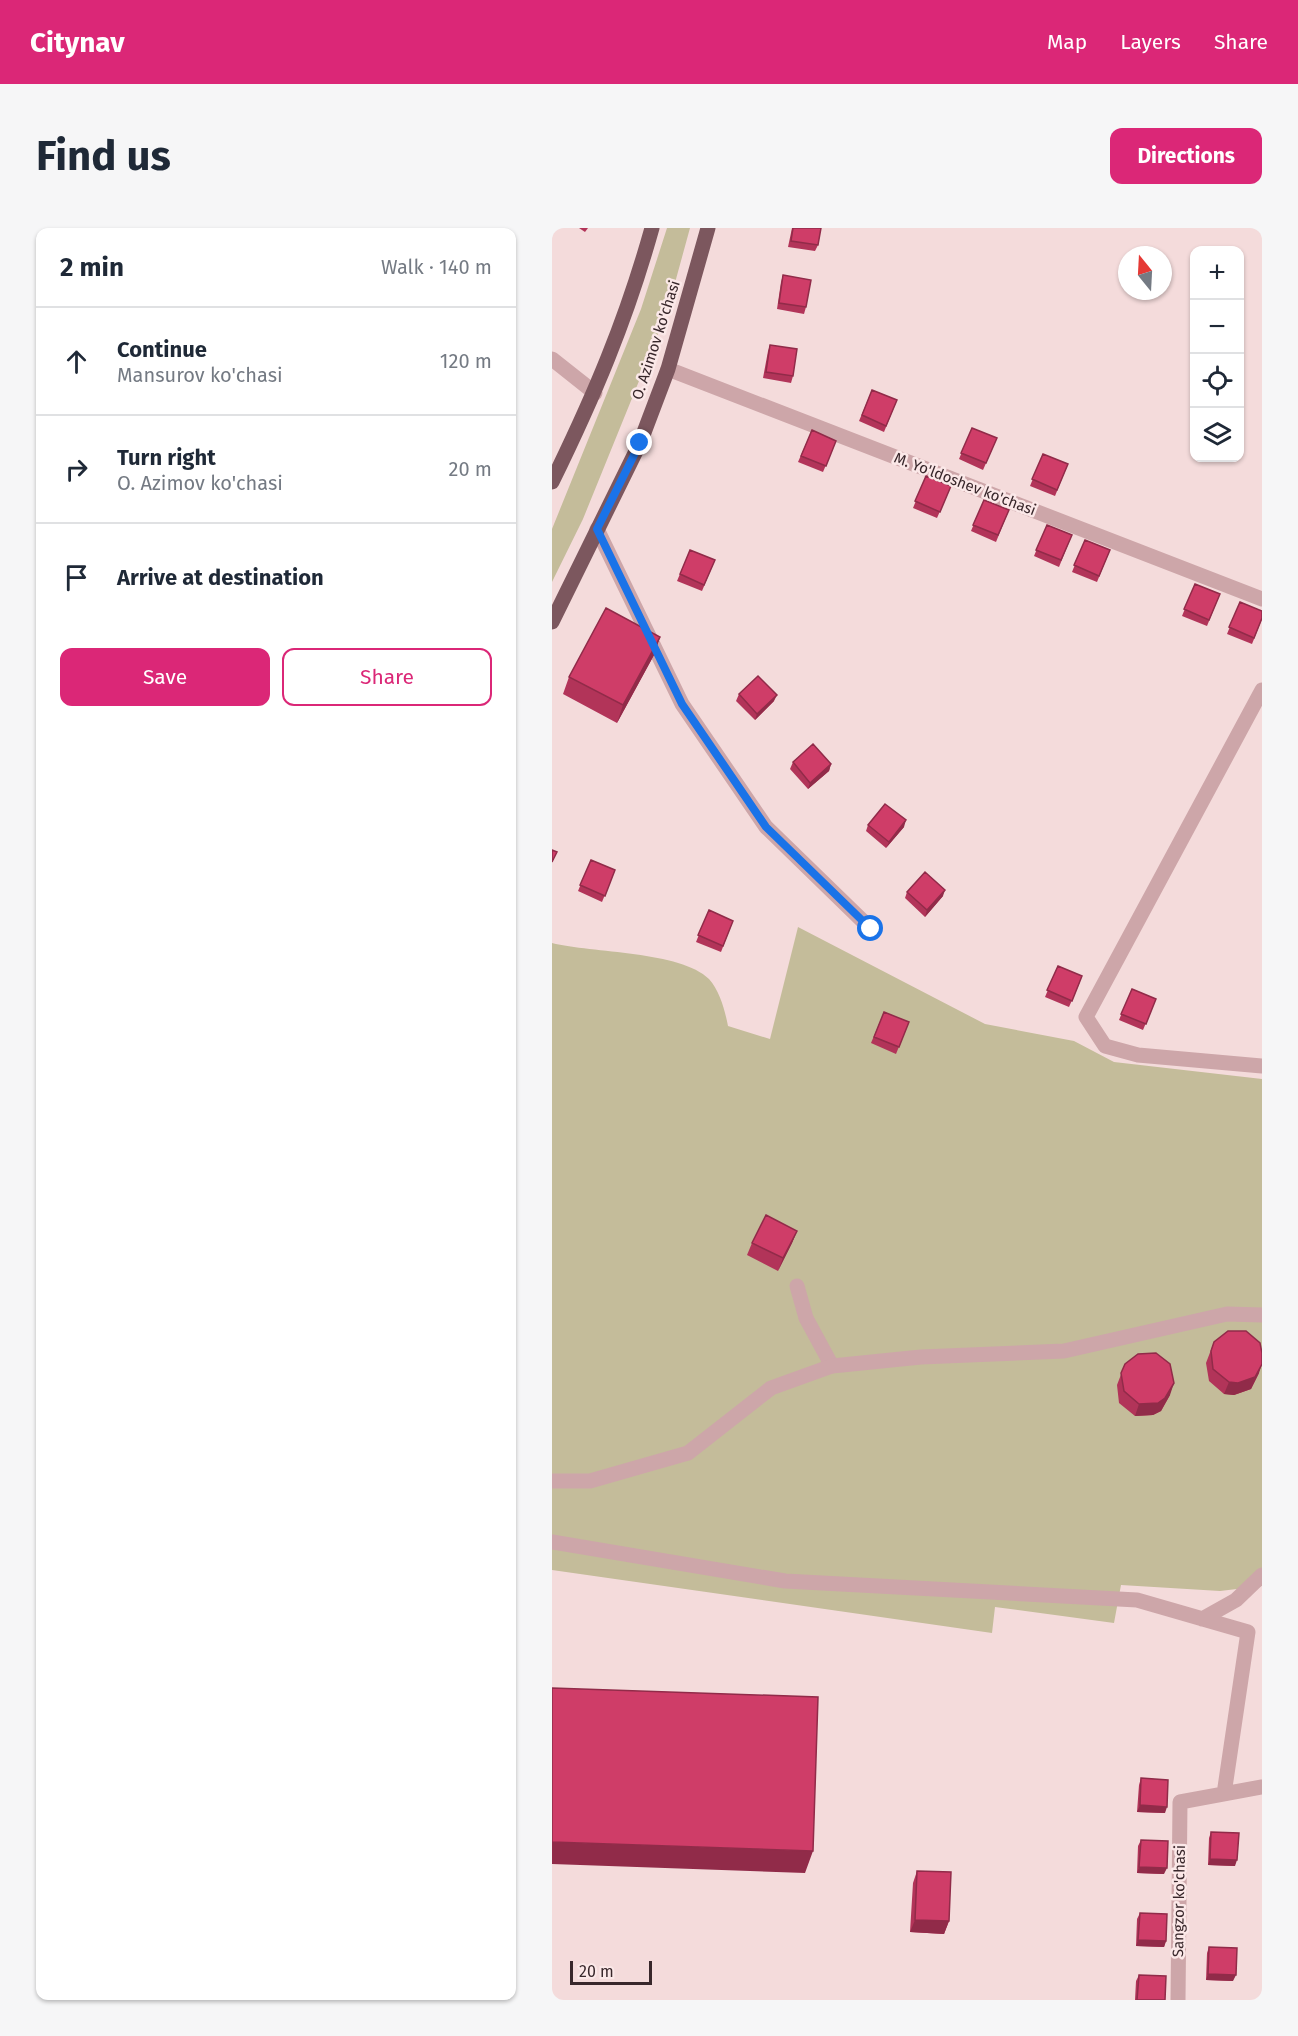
<!DOCTYPE html>
<meta charset="utf-8">
<style>
body{margin:0;font-family:"Fira Sans",sans-serif;background:#f6f6f7;color:#1f2937}
.controls{position:absolute;right:18px;top:18px;display:grid;overflow:hidden;border-radius:12px;box-shadow:0 2px 4px #0004}
.controls button{width:54px;height:54px;display:grid;place-items:center;padding:0;border:0;border-bottom:2px solid #e0e1e3;background:#fff;color:#1f2937;font:30px sans-serif}
.compass{position:absolute;left:566px;top:18px;width:54px;height:54px;border-radius:50%;background:#fff;box-shadow:0 2px 4px #0004;rotate:342deg}
.scale{position:absolute;left:18px;bottom:15px;width:82px;box-sizing:border-box;padding-left:6px;border:3px solid #38272b;border-top:0;font-size:16px;line-height:21px;white-space:nowrap;color:#38272b;-webkit-text-stroke:4px #fbe8e8;paint-order:stroke}
.stop{position:absolute;width:18px;height:18px;margin:-14px;border:4px solid #1a73e8;border-radius:50%;background:#fff}
.stop.end{background:#1a73e8;border-color:#fff;box-shadow:0 2px 6px #0008}
.list{margin:0;padding:0;list-style:none}
h2{display:flex;justify-content:space-between;align-items:center;height:78px;margin:0;padding:0 24px;font-size:26px}
h2 small{font-size:20px;font-weight:400;color:#747a83}
.list li{display:grid;grid-template-columns:39px 1fr auto;gap:18px;align-items:center;box-sizing:border-box;height:108px;padding:0 24px;border-top:2px solid #e0e1e3}
.list b{display:block;font-size:22px;white-space:nowrap}
.list p{margin:0;font-size:20px;white-space:nowrap;color:#747a83}
.list em{font-size:20px;font-style:normal;color:#747a83}
.actions{display:flex;gap:12px;padding:18px 24px}
.actions a{flex:1;padding:14px 0;border:2px solid #db2777;border-radius:12px;text-align:center;font-size:21px;color:#db2777}
.actions .main{background:#db2777;color:#fff}
.icon{flex:none;width:33px;height:33px;fill:none;stroke:currentColor;stroke-width:2;stroke-linecap:round;stroke-linejoin:round}
.map{position:relative;flex:none;width:710px;height:1772px;overflow:hidden;border-radius:12px}
header{display:flex;align-items:center;gap:36px;box-sizing:border-box;height:84px;padding:0 30px;background:#db2777;color:#fff}
header strong{font-size:28px}
nav{display:flex;gap:33px;margin-inline-start:auto;font-size:21px}
.intro{display:flex;align-items:center;justify-content:space-between;box-sizing:border-box;height:144px;padding:0 36px}
h1{margin:0;font-size:42px}
.button{padding:15px 27px;border-radius:12px;background:#db2777;color:#fff;font-size:21px;font-weight:700}
main{display:flex;gap:36px;padding:0 36px}
aside{flex:1;background:#fff;border-radius:12px;box-shadow:0 2px 4px #0004}
.map>svg:first-child{display:block}
</style>
<header>
<strong>Citynav</strong>
<nav><a>Map</a><a>Layers</a><a>Share</a></nav>
</header>
<div class="intro"><h1>Find us</h1><a class="button">Directions</a></div>
<main>
<aside>
<h2>2 min<small>Walk · 140 m</small></h2>
<ul class="list">
<li><svg class="icon" aria-label="ahead" viewBox="0 0 24 24"><path d="M12 20V5M6 11l6-6 6 6"/></svg><div><b>Continue</b><p>Mansurov ko'chasi</p></div><em>120 m</em></li>
<li><svg class="icon" aria-label="right" viewBox="0 0 24 24"><path d="M7 20v-9h11M14 6l5 5-5 5"/></svg><div><b>Turn right</b><p>O. Azimov ko'chasi</p></div><em>20 m</em></li>
<li><svg class="icon" aria-label="arrive" viewBox="0 0 24 24"><path d="M6 21V4h12l-3 4 3 4H6"/></svg><div><b>Arrive at destination</b></div></li>
</ul>
<div class="actions"><a class="main">Save</a><a>Share</a></div>
</aside>
<div class="map">
<svg width="710" height="1772" viewBox="0 0 710 1772">
<rect width="100%" height="100%" fill="#f4dbdb"/>
<!-- green -->
<path fill="#c4bc9a" d="M115 0H138L115 84 31 291 0 354V301L89 81Z
M246 699 433 796 522 813 562 834 710 851V1358L668 1363 569 1357 562 1395 443 1379 440 1405 0 1342V715C40 725 129 723 157 751 168 763 173 783 176 798L218 811Z"/>
<g fill="none" stroke-linecap="round" stroke-linejoin="round">
<!-- lane -->
<path stroke="#cda6a9" stroke-width="15" d="M245 1058 254 1090 280 1138"/>
<!-- street -->
<path stroke="#cda6a9" stroke-width="15" d="M0 131 43 165
M116 141 710 371
M45 301 130 476 214 599 319 701
M710 462 534 789 553 818 586 827 710 838
M0 1253H38L136 1225 219 1160 280 1138 369 1129 512 1123 675 1086 710 1087
M0 1314 233 1353 585 1372 696 1404 672 1566
M650 1391 684 1372 710 1347
M626 1772 628 1574 710 1559"/>
<!-- primary -->
<path stroke="#7c575e" stroke-width="15" d="M0 254C42 168 74 93 100 0
M0 394 88 215 116 141 156 0"/>
</g>
<!-- wall -->
<path fill="#b23459" d="M27 0H36L33 4Z
M240 0H269L266 17 263 23 236 19Z
M231 47 254 79 252 86 225 81 229 54Z
M218 117 241 148 239 155 211 150 216 123Z
M320 162 345 172 332 204 307 193Z
M420 200 445 210 431 242 407 231Z
M260 202 284 213 271 244 246 234Z
M491 226 516 236 503 268 478 258Z
M374 248 399 258 385 290 361 280Z
M432 272 457 282 444 314 419 303Z
M495 297 520 307 507 339 482 328Z
M533 312 558 322 545 354 520 344Z
M138 322 163 332 150 363 125 353Z
M643 356 668 366 655 398 630 388Z
M688 374 710 391 700 416 675 406Z
M108 409 102 427 65 495 11 466 17 449Z
M187 466 222 473 203 492 184 473Z
M241 534 279 536 277 543 256 561 238 541Z
M316 597 352 599 334 620 314 603Z
M39 632 63 642 50 674 26 663Z
M355 664 391 668 373 689 353 670Z
M157 682 181 693 169 724 144 714Z
M506 738 528 754 517 779 493 769Z
M580 761 604 771 591 802 567 792Z
M332 784 357 794 344 826 319 815Z
M245 1003 240 1015 226 1043 195 1027 200 1015Z
M662 1114 707 1145 699 1161 682 1167 672 1166 657 1153 654 1135Z
M573 1136 618 1167 609 1183 601 1187 583 1188 567 1175 565 1157Z
M589 1550 613 1585 585 1584 587 1557Z
M659 1604 683 1638 656 1637 657 1610Z
M589 1612 612 1646 585 1645 586 1618Z
M365 1643 397 1693 392 1706 358 1704 361 1655Z
M588 1685 614 1713 612 1719 584 1718 585 1691Z
M657 1719 681 1753 654 1752 655 1725Z
M587 1747 613 1772H583L584 1753Z"/>
<!-- shaded-wall -->
<path fill="#912b49" d="M108 409 102 427 65 495 71 477Z
M225 467 222 473 203 492 205 486Z
M279 536 277 543 256 561 258 555Z
M354 592 352 599 334 620 337 614Z
M393 662 391 668 373 689 375 682Z
M245 1003 240 1015 226 1043 231 1030Z
M710 1136 707 1145 699 1161 682 1167 672 1166 677 1154Z
M622 1155 618 1167 609 1183 601 1187 583 1188 587 1176Z
M588 1577 615 1579 613 1585 585 1584Z
M0 1614 261 1623 253 1645 0 1636Z
M658 1631 685 1632 683 1638 656 1637Z
M587 1639 615 1640 612 1646 585 1645Z
M363 1692 397 1693 392 1706 358 1704Z
M586 1712 614 1713 612 1719 584 1718Z
M656 1746 684 1747 681 1753 654 1752Z"/>
<!-- building -->
<path fill="#cf3d68" stroke="#912b49" stroke-width="1.5" d="M241 0H269L266 17 239 13Z
M231 47 259 52 254 79 227 75Z
M218 117 245 121 241 148 214 144Z
M320 162 345 172 334 198 310 187Z
M420 200 445 210 434 235 409 225Z
M260 202 284 213 274 238 249 228Z
M491 226 516 236 505 262 480 251Z
M374 248 399 258 388 284 363 273Z
M432 272 457 282 446 307 421 297Z
M495 297 520 307 509 332 484 322Z
M533 312 558 322 547 348 522 337Z
M138 322 163 332 152 357 128 346Z
M643 356 668 366 657 392 632 381Z
M688 374 710 383V390L702 410 677 399Z
M54 380 108 409 71 477 17 449Z
M206 448 225 467 205 486 187 466Z
M261 516 279 536 258 555 241 534Z
M333 576 354 592 337 614 316 597Z
M0 622 5 624 0 634Z
M39 632 63 642 53 668 28 657Z
M373 644 393 662 375 682 355 664Z
M157 682 181 693 171 718 146 707Z
M506 738 530 748 520 773 495 762Z
M580 761 604 771 594 796 569 786Z
M332 784 357 794 347 819 322 809Z
M214 987 245 1003 231 1030 200 1015Z
M676 1103H694L708 1115 710 1125V1136L703 1149 686 1155 677 1154 661 1141 659 1123 662 1114Z
M604 1125 618 1136 622 1155 613 1170 606 1175 587 1176 572 1163 569 1145 573 1136 586 1126Z
M0 1460 266 1469 261 1623 0 1614Z
M589 1550 616 1552 615 1579 588 1577Z
M659 1604 687 1605 685 1632 658 1631Z
M589 1612 616 1613 615 1640 587 1639Z
M365 1643 399 1644 397 1693 363 1692Z
M588 1685 615 1686 614 1713 586 1712Z
M657 1719 685 1720 684 1747 656 1746Z
M587 1747 614 1748 613 1772H585Z"/>
<g fill="none" stroke-linecap="round" stroke-linejoin="round">
<!-- route -->
<path stroke="#1a73e8" stroke-width="8" d="M88 215 45 301 130 476 214 599 319 701"/>
</g>
<g text-anchor="middle" dominant-baseline="central" stroke-width="5" stroke-linejoin="round" paint-order="stroke">
<!-- street labels -->
<g font-size="15" fill="#38272b" stroke="#fbe8e8">
<text transform="translate(104 112) rotate(-72)">O. Azimov ko'chasi</text>
<text transform="translate(413 256) rotate(21)">M. Yo'ldoshev ko'chasi</text>
<text transform="translate(627 1673) rotate(-89)">Sangzor ko'chasi</text>
</g>
</g>
</svg>
<div class="controls">
<button>+</button>
<button>−</button>
<button><svg class="icon" aria-label="locate" viewBox="0 0 24 24"><circle cx="12" cy="12" r="6"/><path d="M12 2v4M12 18v4M2 12h4M18 12h4"/></svg></button>
<button><svg class="icon" aria-label="layers" viewBox="0 0 24 24"><path d="M12 4l9 5-9 5-9-5zM3 14l9 5 9-5"/></svg></button>
</div>
<svg class="compass" viewBox="-18 -18 36 36"><path d="M0-13l5 13h-10z" fill="#e53935"/><path d="M0 13l5-13h-10z" fill="#747a83"/></svg>
<div class="scale">20 m</div>
<div class="stop" style="left:319px;top:701px"></div>
<div class="stop end" style="left:88px;top:215px"></div>
</div>
</main>
